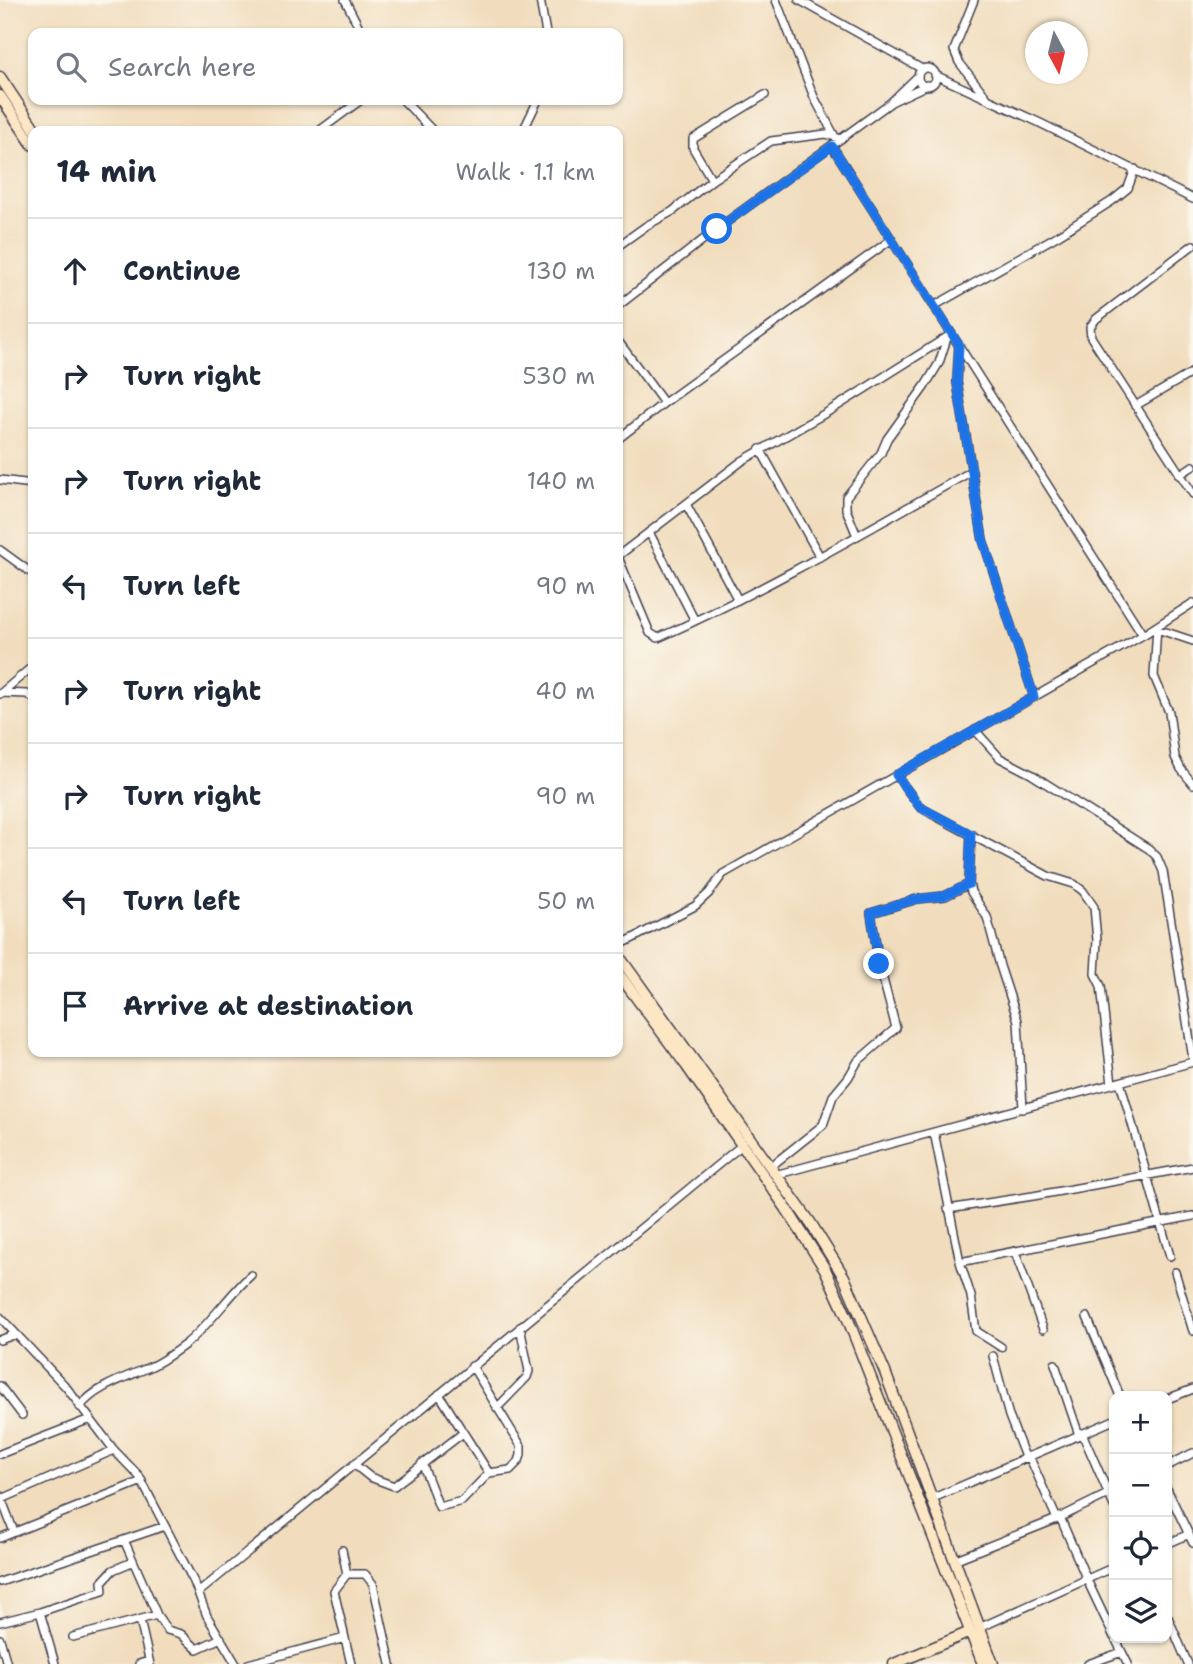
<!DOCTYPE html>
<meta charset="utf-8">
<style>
body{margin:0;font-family:"Shantell Sans",sans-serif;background:#f2f2f3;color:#1f2937}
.controls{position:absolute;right:21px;bottom:21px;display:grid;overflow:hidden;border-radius:14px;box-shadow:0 2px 5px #0004}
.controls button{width:63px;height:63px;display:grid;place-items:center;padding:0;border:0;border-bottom:2px solid #e0e1e3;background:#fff;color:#1f2937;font:35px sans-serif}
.compass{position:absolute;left:1025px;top:21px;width:63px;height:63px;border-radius:50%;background:#fff;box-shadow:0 2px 5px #0004;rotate:173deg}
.stop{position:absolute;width:21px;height:21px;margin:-16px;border:5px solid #1a73e8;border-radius:50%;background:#fff}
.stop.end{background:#1a73e8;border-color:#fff;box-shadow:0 2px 7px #0008}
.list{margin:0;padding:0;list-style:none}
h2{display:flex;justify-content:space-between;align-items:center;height:91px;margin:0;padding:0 28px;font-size:30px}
h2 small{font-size:23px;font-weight:400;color:#747a83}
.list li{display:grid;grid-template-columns:46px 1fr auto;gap:21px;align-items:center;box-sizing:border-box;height:105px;padding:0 28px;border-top:2px solid #e0e1e3}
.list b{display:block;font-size:26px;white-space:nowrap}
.list em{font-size:23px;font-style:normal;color:#747a83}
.icon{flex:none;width:38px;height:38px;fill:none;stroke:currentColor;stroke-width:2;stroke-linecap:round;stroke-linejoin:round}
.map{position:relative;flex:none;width:1193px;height:1664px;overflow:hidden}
.search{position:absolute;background:#fff;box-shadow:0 2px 5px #0004;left:28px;top:28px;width:595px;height:77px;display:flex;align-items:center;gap:18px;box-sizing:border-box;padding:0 24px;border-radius:14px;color:#747a83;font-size:26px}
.panel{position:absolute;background:#fff;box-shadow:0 2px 5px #0004;left:28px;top:126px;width:595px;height:931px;border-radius:14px}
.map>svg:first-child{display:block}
</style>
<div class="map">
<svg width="1193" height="1664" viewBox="0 0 1193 1664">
<rect width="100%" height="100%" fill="#fbf7ec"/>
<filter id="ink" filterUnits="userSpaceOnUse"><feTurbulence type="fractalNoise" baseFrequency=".0143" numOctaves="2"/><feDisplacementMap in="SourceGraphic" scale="14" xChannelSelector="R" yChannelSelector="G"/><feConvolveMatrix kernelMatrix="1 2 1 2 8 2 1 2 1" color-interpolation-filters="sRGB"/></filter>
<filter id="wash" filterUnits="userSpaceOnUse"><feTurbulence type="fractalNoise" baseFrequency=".00686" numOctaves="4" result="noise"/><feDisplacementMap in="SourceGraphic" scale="28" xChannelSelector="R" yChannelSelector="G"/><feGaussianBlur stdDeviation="1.57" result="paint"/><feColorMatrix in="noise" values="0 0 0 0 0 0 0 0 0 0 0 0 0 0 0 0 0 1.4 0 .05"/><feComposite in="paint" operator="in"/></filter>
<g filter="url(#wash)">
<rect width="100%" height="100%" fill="#f1ddbd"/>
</g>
<g filter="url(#ink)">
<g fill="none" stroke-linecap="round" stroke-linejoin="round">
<!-- street casing -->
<g stroke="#413e4e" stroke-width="10">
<path id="street" d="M345 0 362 33
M540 0 546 33
M776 0 814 97 834 135
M799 0 922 69
M974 0 954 50 959 62 987 98
M918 77a9 9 0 1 1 18 0a9 9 0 1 1-18 0Z
M935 75 1038 122 1193 199
M403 100 433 131
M891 102 927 85
M319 131 361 100
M523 131 538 100
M832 146 1143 635
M712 180 693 148V139L765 95
M1193 245 1096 319 1090 327 1091 337 1193 494
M618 246 646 226 673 211 712 180 771 141 826 134 841 139
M618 306 717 229 890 103 918 76
M934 306 1057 236 1112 201 1128 188 1135 169
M618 341 664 403
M959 345 957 382 983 540 1034 697
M1135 406 1193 372
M618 439 664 403 892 239
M760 449 820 557
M1179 475 1193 466
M0 480 33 484
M686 504 738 600
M649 532 695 621
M857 536 846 509V497L881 453 887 439 925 386 939 363 947 338
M0 550 33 574
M618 556 742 461 831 410 952 334
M618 557 650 633 658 638C766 590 869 529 972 471
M1157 626 1154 676 1169 712 1175 757 1181 769 1193 784
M1157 629 1193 641
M1 693 27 694 33 698
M0 694 33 666
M975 730 1000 758 1031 774 1149 849 1157 857 1163 871 1193 1059
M896 775 920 807 932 814 1048 876 1074 884 1083 891 1094 907 1097 940 1095 974 1101 986 1112 1084
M971 834 969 884 971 892 987 917 1000 966 1018 1021 1023 1109
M618 946 695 906 709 893 723 874 1143 635 1193 603
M1120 1082 1170 1256
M934 1132 960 1262 971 1296 976 1331 1001 1347
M770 1167 823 1125 833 1096 848 1078 858 1061 896 1028 879 964 871 913 917 899 945 896 969 884
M775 1175 1193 1062
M948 1209 1033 1196 1193 1167
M1015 1252 1043 1329
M960 1262 1193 1216
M1175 1272 1193 1331
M0 1317 66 1387 114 1450 139 1476 194 1582 207 1616 236 1664
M1087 1317 1120 1396
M0 1340 16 1334
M993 1356 1009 1416 1025 1457
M1055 1364 1079 1435
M0 1386 22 1415
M439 1394 489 1473
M1167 1399 1193 1389
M80 1407C94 1388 124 1378 145 1369 159 1364 175 1352 187 1343 211 1323 228 1296 251 1275
M497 1408 527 1377 529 1371 520 1327
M1082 1433 1114 1506
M0 1454 90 1419
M1029 1456 1057 1519
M422 1463 439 1507 462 1501 489 1473 510 1470 519 1461 521 1455V1446L472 1366
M355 1465 370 1477 394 1486 463 1433
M1167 1466 1193 1453
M1167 1489 1193 1543
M0 1495 14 1532
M2 1499 114 1450
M931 1499 1114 1420
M1060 1517 1087 1580 1114 1637
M0 1538 142 1481
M124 1540 157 1615 167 1630 181 1634 197 1649 221 1638
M1167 1544 1189 1534
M342 1550 347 1574
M954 1560 1057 1519 1114 1491
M347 1574H365L373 1584 391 1664
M347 1574 334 1591 351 1664
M0 1582 165 1526
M198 1593 742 1145
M40 1612 55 1664
M1167 1615 1188 1664
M140 1620 150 1664
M0 1622 40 1612 103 1591 102 1582 113 1570 132 1562
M979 1628 1114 1567
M73 1637 157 1615
M1115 1638 1128 1664
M0 1639 7 1664
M139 1664 149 1661
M248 1664 345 1638
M1088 1664 1122 1652"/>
</g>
<!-- secondary casing -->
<g stroke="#413e4e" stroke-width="13">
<path id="secondary" d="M0 77 36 131
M0 96 33 145
M618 955 810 1222 844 1277 885 1372 993 1664
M618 973 686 1065 786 1208 825 1269 847 1317 983 1664
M894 1664 970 1632"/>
</g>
<!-- street -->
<use href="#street" stroke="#fff" stroke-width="7"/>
<!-- secondary -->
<use href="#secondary" stroke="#fce6c4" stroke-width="10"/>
</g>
</g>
<g fill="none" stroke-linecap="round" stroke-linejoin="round" filter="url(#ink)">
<!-- route -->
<path stroke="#1a73e8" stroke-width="9" d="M717 229 832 146 959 345 957 382 983 540 1034 697 896 775 920 807 971 834 969 884 944 896 917 899 871 913 879 964"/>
</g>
</svg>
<div class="controls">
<button>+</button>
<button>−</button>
<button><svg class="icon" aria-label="locate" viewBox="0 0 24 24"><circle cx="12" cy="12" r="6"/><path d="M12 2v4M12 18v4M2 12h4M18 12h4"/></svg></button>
<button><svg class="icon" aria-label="layers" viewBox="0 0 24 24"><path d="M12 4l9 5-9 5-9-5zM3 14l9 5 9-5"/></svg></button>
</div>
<svg class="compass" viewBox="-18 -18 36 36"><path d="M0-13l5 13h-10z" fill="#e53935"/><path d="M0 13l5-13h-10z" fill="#747a83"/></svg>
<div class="stop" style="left:717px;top:229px"></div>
<div class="stop end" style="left:879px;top:964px"></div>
<div class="search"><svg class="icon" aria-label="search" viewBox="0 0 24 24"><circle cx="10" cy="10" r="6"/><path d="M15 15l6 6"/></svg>Search here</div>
<section class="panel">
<h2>14 min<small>Walk · 1.1 km</small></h2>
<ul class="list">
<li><svg class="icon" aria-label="ahead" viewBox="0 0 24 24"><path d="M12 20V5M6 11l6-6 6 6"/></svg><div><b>Continue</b></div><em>130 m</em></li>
<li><svg class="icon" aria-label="right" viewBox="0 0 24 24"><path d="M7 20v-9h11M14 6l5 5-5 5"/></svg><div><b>Turn right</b></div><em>530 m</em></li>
<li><svg class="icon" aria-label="right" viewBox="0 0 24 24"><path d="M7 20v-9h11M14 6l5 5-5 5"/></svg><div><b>Turn right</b></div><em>140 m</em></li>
<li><svg class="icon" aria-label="left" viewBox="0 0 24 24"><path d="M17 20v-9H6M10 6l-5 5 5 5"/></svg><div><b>Turn left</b></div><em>90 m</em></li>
<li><svg class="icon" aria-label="right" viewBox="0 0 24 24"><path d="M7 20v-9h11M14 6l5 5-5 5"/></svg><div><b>Turn right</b></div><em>40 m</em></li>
<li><svg class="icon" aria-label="right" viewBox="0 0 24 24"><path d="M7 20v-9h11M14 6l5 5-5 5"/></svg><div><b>Turn right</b></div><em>90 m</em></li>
<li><svg class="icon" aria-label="left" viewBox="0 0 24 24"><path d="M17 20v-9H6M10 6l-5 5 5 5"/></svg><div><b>Turn left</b></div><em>50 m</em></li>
<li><svg class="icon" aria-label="arrive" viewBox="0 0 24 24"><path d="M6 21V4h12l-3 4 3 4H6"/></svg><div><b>Arrive at destination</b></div></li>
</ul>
</section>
</div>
